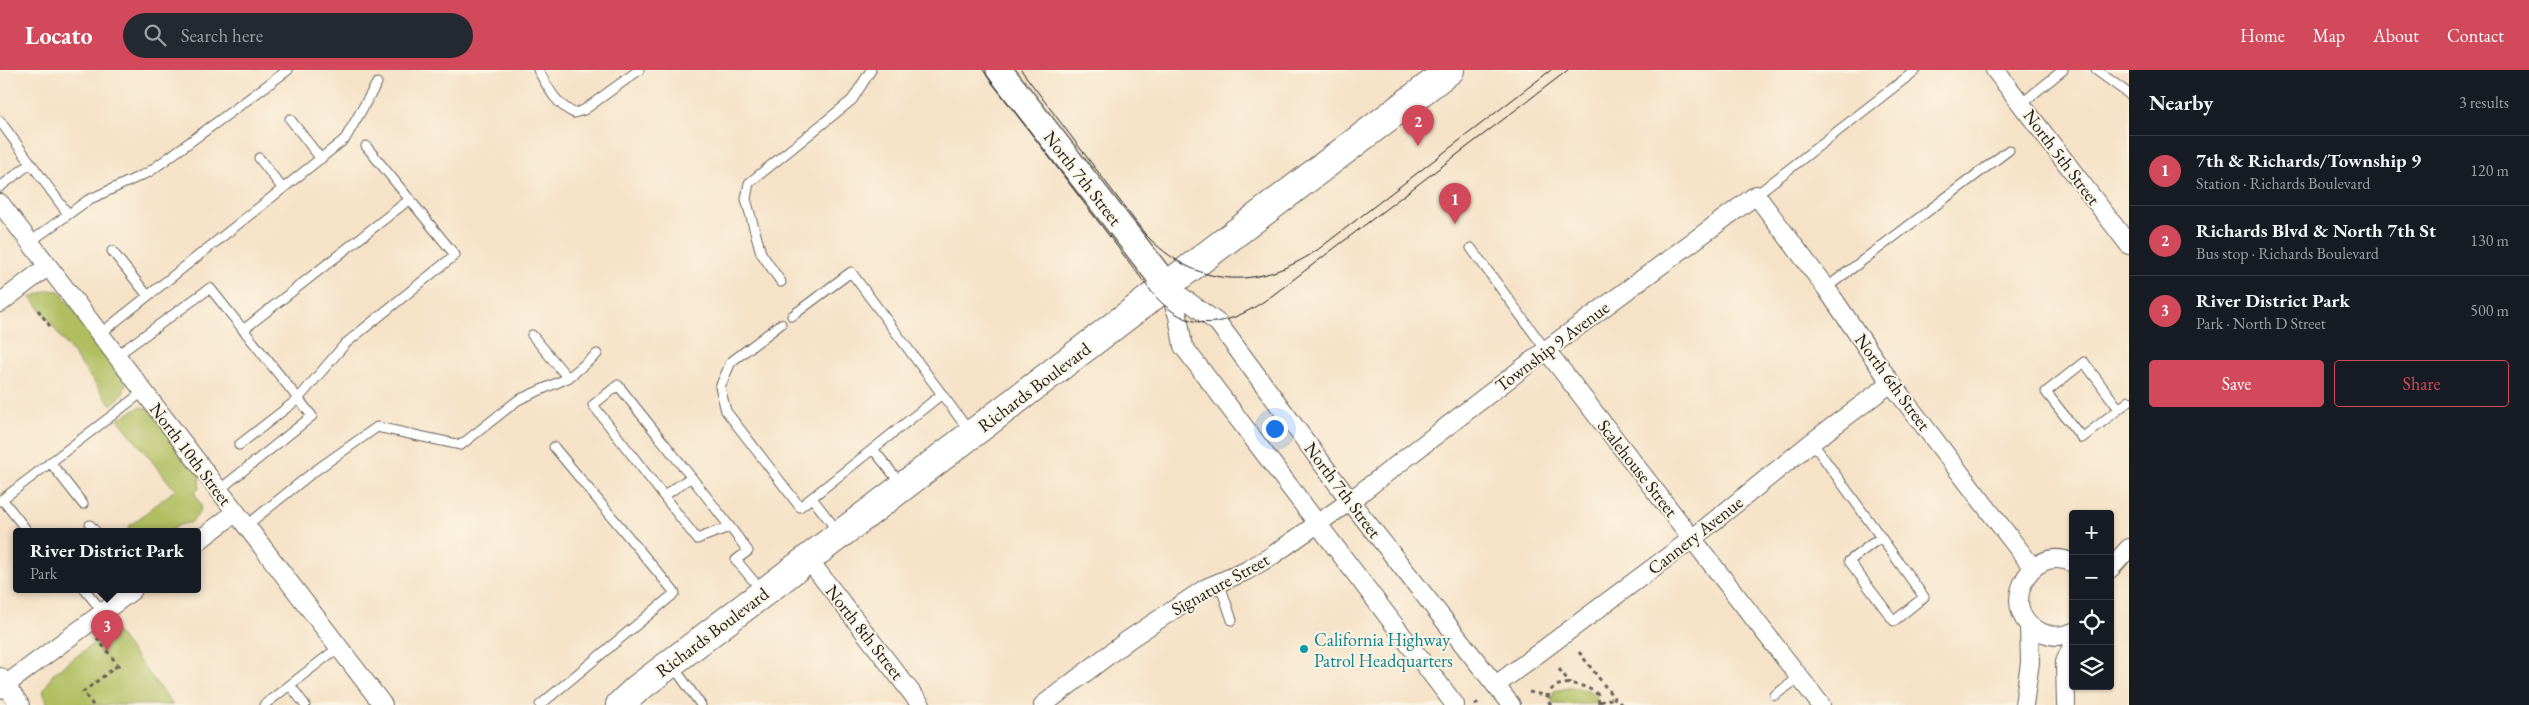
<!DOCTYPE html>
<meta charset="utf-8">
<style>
body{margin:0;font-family:"EB Garamond",serif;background:#242831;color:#f1f3f6}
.controls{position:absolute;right:15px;bottom:15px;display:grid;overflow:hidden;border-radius:5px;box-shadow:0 1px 4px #0004}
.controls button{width:45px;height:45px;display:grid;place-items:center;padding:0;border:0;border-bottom:1px solid #363941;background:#171b24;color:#f1f3f6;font:25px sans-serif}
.you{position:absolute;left:1274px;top:358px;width:18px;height:18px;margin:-12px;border:4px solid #fff;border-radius:50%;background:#1a73e8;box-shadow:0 0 0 8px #1a73e833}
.badge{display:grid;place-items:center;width:32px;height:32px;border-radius:50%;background:#d1495b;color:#fff;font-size:16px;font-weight:700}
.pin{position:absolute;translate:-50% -41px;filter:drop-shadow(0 1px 2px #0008)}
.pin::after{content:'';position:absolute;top:26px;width:18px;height:15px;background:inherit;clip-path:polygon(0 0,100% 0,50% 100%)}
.popup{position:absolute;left:13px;top:458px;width:188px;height:65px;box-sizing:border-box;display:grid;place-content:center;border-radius:5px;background:#171b24;filter:drop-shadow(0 1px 4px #0005);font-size:16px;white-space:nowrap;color:#9ea1a6}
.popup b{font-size:19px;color:#f1f3f6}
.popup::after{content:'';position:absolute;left:50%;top:100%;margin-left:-10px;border:10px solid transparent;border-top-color:#171b24}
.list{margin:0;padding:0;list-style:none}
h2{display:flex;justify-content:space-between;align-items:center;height:65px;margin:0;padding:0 20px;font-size:21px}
h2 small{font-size:16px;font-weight:400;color:#9ea1a6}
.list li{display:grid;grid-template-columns:32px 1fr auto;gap:15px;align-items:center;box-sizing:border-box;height:70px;padding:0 20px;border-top:1px solid #363941}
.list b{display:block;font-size:19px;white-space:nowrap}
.list p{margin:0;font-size:16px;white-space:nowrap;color:#9ea1a6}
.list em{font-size:16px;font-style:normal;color:#9ea1a6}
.actions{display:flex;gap:10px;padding:15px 20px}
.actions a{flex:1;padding:11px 0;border:1px solid #d1495b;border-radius:5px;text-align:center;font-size:18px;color:#d1495b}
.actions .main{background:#d1495b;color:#fff}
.icon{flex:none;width:28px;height:28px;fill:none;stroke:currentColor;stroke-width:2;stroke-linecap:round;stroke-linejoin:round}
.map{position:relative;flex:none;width:2129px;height:635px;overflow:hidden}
header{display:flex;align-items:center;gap:30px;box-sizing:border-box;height:70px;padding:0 25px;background:#d1495b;color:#fff}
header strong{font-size:24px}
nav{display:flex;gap:28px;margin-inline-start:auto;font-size:18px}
.search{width:350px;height:45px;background:#242831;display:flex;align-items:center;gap:12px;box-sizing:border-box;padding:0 18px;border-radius:28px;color:#9ea1a6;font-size:19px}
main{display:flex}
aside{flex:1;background:#171b24}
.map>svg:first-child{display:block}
</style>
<header>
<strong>Locato</strong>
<div class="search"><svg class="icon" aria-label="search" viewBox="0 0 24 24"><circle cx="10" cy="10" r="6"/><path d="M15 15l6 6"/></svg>Search here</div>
<nav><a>Home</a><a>Map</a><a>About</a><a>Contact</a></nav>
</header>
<main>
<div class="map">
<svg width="2129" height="635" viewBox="0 0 2129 635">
<rect width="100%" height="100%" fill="#fcf5e5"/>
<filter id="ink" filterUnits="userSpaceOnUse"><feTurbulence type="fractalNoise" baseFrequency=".02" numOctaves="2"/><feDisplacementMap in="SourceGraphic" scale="10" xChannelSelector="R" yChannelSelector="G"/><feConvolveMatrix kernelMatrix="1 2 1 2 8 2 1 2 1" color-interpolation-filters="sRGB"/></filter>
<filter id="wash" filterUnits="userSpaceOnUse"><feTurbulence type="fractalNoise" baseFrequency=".0096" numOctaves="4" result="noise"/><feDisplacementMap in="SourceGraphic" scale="20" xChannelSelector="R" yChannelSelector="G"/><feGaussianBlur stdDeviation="1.12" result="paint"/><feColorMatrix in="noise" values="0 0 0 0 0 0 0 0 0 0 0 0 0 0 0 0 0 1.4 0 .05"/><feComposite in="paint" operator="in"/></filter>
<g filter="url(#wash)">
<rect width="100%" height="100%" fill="#f5e2c7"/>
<!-- green -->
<path fill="#b0be60" stroke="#666d3e" d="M49 220 59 221 127 310 123 324 111 335 31 227Z
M140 337 148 338 200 403 199 419 194 422 201 435 200 442 192 452 179 455 169 462H131L127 458 175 420 118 349Z
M114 558 173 635H48L43 622 53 604Z
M1573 617 1588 620 1597 627 1596 634H1554L1551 629 1554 621Z"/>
</g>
<g filter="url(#ink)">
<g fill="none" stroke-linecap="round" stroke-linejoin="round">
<!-- lane casing -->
<g stroke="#686158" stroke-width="11">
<path id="lane" d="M538 0C548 17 555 34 574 43L584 40 639 0
M2096 0 2129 24
M2021 34 2063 0
M290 49 321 89
M0 51 68 144
M259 88 283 119
M0 117 31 93
M1756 125 1916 0
M30 172 88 130 149 102 288 0
M1471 178 1546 280
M112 181 148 226
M781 212 761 183 746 129 749 113 852 30 871 0
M1826 218 2009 80
M792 246 851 202 970 362
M781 254 731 292 720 317 726 341 800 437 942 324
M243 260 410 129
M100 264 345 69 377 13
M532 265 568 308
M116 286 210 218 312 346 219 420
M2119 339 2084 292 2046 322 2082 368 2129 331
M1812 372 1924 527 1894 551 1849 491 1881 467
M239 375 298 329 345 274 455 185 366 76
M873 379 901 414
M50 392 83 434
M664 426 691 407
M812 428 839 463
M2 429 28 462
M0 431 144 321
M90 455 96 462
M246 456 312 403 377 357 461 375 518 330 568 308 597 284
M729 457 697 469 593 335 618 315C661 370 706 424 748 481L736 490 762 521
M1219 512 1232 550
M85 520 103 542
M673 596 701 635
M290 615 305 635
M1775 625 1800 607
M264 635 339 577
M540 635 675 523 554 377"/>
</g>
<!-- street casing -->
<g stroke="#686158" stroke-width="20">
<path id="street" d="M1995 0 2129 175
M0 133 383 635
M1167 216 1218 253 1350 431 1511 635
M1167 216 1178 246 1183 276 1455 635
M0 233 48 196
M1546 280 1821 635
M197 472 236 442
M808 489 921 635
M2073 493C2027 471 1995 546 2043 563 2053 567 2063 567 2073 562
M2110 499 2129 478
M0 607 20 635
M1496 615 1693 468 1812 372 1891 313
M0 619 133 520
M1043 635 1128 570 1206 518 1246 501 1273 485 1350 431 1546 280 1756 125 1826 218 1891 313 2033 498
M2024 635 2030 592 2029 555
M2066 635 2065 592 2073 574"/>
</g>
<!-- secondary casing -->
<g stroke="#686158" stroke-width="28">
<path id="secondary" d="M999 0 1167 216"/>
</g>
<!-- primary casing -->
<g stroke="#686158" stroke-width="30">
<path id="primary" d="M620 635 637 619 1450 0"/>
</g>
<!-- path -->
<path stroke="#686158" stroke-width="3" stroke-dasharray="4 4" stroke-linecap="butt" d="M38 240 52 259
M97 568 121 599
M1579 582 1614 628 1622 635
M1559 599 1570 613
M1529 622 1548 626
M1600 632 1614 628
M93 635 83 622 118 595
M1475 635 1481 630
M1551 635 1548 631C1547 605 1587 613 1598 625L1599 635"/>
<!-- lane -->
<use href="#lane" stroke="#fff" stroke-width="9"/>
<!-- street -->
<use href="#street" stroke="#fff" stroke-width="18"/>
<!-- secondary -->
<use href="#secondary" stroke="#fff" stroke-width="25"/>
<!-- primary -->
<use href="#primary" stroke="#fff" stroke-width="28"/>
<!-- tram -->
<path stroke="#1c1c1c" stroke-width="1" d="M983 0 1154 225C1193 268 1231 255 1273 225L1568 0
M1021 0 1145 164C1197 218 1255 221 1316 181L1551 0"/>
</g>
</g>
<!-- markers -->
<circle fill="#0f9aa8" stroke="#fcf5e5" stroke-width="2" cx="1304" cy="579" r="5"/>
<g text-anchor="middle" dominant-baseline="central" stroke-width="4" stroke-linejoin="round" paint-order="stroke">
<!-- street labels -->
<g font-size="18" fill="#1c1c1c" stroke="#fcf5e5">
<text transform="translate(2062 87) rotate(53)">North 5th Street</text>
<text transform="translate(1083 108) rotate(52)">North 7th Street</text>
<text transform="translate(1552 276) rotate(-37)">Township 9 Avenue</text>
<text transform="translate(1893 312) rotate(54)">North 6th Street</text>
<text transform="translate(1034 317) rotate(-37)">Richards Boulevard</text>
<text transform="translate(191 384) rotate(53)">North 10th Street</text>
<text transform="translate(1638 398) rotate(52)">Scalehouse Street</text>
<text transform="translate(1343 420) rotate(53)">North 7th Street</text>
<text transform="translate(1695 465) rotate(-38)">Cannery Avenue</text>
<text transform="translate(1220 514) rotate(-29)">Signature Street</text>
<text transform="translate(712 562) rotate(-37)">Richards Boulevard</text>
<text transform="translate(865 562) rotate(52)">North 8th Street</text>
</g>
<!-- culture labels -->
<g font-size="18" fill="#0d838f" stroke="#fcf5e5" text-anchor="start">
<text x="1314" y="569">California Highway<tspan x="1314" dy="21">Patrol Headquarters</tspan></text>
</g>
</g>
</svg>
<div class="controls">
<button>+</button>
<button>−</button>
<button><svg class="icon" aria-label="locate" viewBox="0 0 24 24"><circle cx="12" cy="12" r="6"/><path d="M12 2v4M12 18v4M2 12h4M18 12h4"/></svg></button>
<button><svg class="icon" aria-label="layers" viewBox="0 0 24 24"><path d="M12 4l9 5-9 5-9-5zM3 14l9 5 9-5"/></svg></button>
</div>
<div class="you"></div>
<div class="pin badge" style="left:1455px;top:154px">1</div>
<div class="pin badge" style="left:1418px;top:76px">2</div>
<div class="pin badge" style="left:107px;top:581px">3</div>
<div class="popup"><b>River District Park</b>Park</div>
</div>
<aside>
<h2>Nearby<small>3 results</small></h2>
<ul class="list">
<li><span class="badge">1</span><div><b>7th &amp; Richards/Township 9</b><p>Station · Richards Boulevard</p></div><em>120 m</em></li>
<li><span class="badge">2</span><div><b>Richards Blvd &amp; North 7th St</b><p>Bus stop · Richards Boulevard</p></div><em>130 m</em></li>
<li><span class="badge">3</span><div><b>River District Park</b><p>Park · North D Street</p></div><em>500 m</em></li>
</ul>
<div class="actions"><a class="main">Save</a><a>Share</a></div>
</aside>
</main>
